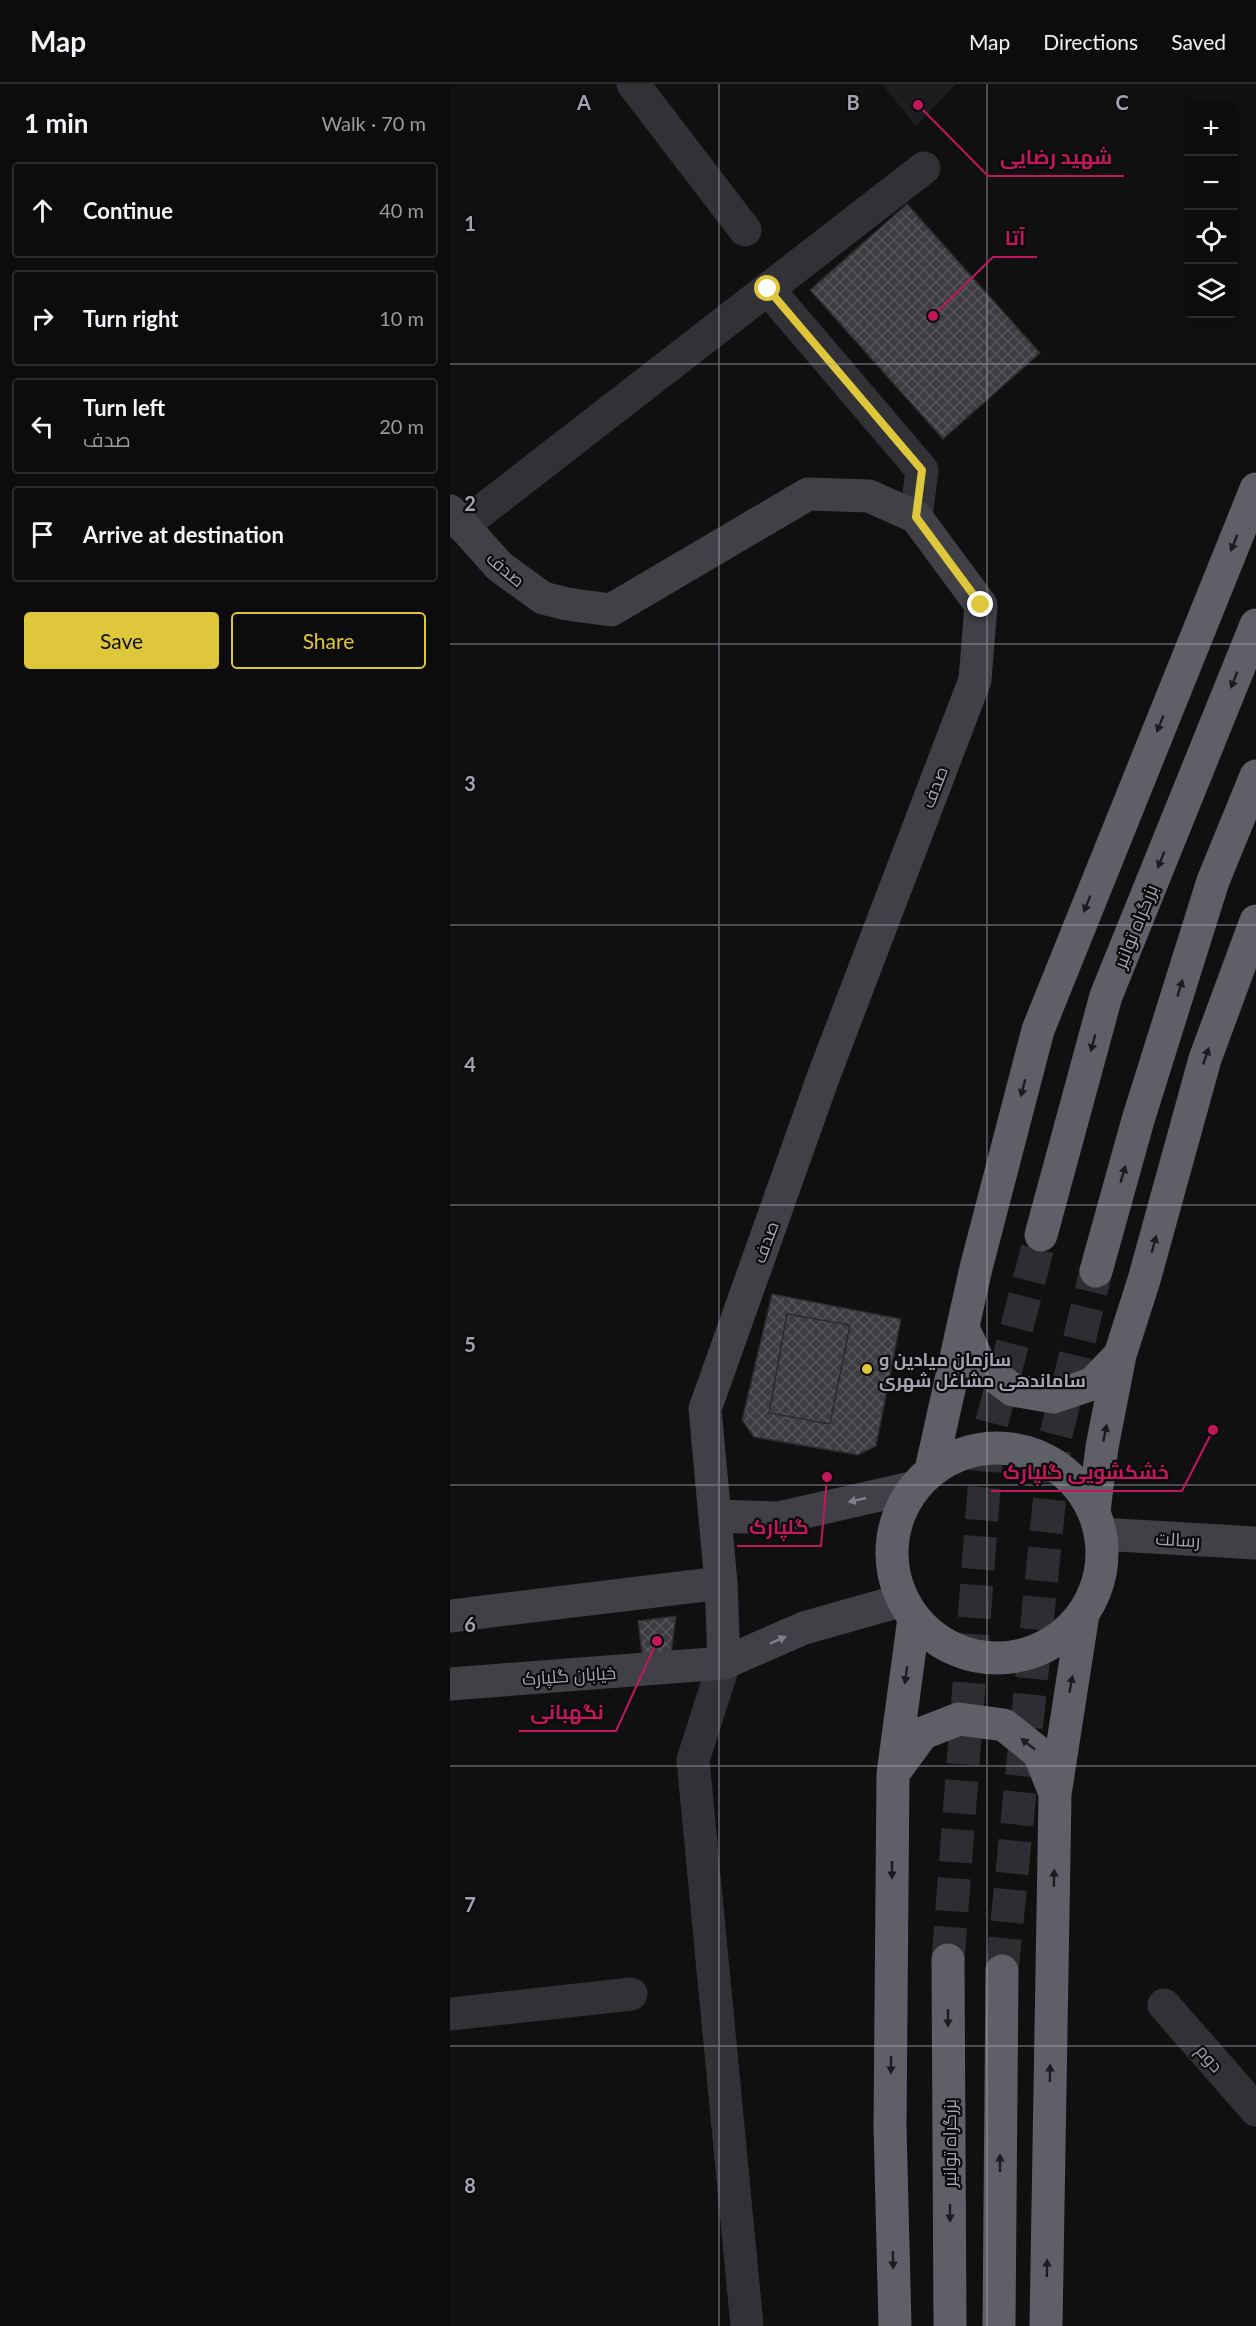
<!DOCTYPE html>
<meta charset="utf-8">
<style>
body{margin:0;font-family:Lato,Cairo,sans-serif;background:#1a1a1b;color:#f1f3f6}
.controls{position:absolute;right:18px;top:18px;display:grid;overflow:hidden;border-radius:6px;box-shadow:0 3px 9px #0003}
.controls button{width:54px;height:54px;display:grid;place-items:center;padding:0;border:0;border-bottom:2px solid #2c2c2e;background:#0c0c0d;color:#f1f3f6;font:30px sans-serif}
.stop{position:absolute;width:18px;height:18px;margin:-14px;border:4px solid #dec73b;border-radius:50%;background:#fff}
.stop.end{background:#dec73b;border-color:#fff;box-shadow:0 2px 6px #0008}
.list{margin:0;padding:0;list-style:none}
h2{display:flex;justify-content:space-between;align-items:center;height:78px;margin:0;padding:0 24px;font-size:26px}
h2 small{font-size:20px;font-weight:400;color:#9a9b9d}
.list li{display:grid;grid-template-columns:39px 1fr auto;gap:18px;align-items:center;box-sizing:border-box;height:96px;margin:0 12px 12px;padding:0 12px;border:2px solid #2c2c2e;border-radius:6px}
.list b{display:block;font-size:22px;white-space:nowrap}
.list p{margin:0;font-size:20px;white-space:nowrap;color:#9a9b9d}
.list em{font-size:20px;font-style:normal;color:#9a9b9d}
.actions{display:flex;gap:12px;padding:18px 24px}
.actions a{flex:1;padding:14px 0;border:2px solid #dec73b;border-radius:6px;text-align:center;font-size:21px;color:#dec73b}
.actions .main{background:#dec73b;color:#111}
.icon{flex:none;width:33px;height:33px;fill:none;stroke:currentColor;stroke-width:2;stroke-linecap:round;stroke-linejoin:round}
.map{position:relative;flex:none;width:806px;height:2242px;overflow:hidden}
header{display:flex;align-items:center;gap:36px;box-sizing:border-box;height:84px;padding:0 30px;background:#0c0c0d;border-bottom:2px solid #2c2c2e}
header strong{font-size:28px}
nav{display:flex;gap:33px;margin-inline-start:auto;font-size:21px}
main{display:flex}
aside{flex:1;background:#0c0c0d}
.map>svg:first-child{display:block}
</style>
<header>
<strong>Map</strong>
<nav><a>Map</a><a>Directions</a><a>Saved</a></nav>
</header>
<main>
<aside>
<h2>1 min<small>Walk · 70 m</small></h2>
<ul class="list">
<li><svg class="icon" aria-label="ahead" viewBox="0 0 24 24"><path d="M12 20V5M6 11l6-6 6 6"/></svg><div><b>Continue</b></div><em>40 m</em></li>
<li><svg class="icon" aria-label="right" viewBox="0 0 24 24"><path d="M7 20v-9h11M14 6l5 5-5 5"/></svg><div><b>Turn right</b></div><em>10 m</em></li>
<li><svg class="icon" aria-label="left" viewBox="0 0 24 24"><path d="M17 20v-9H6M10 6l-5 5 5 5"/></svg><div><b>Turn left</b><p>صدف</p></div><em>20 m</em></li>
<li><svg class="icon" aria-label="arrive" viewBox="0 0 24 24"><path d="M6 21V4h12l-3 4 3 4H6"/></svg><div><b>Arrive at destination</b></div></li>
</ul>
<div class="actions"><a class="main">Save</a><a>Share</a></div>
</aside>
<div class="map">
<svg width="806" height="2242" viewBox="0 0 806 2242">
<defs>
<pattern id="building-cross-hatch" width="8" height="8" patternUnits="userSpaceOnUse" patternTransform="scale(1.5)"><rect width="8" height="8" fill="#3d3d41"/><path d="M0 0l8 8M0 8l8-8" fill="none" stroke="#56565a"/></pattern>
</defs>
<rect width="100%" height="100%" fill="#101011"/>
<!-- built -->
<path fill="#1d1c1e" d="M432 0H506L466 42Z"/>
<!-- building -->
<path fill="url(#building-cross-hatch)" stroke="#2b2a2d" stroke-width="1.5" fill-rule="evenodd" d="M457 120 590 269 493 355 360 206Z
M322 1210 451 1235 426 1362 408 1371 304 1353 292 1336ZM337 1230 400 1241 380 1340 319 1329Z
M337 1230 400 1241 380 1340 319 1329Z
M226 1532 220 1577 193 1579 188 1537Z"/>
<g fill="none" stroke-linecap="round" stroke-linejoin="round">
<!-- highway-tunnel -->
<path stroke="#2d2e31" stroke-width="33" stroke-dasharray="33 16" stroke-linecap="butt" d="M498 1876 538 1353 591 1151
M552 1887 606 1351 646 1187"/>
<!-- street -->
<path stroke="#323236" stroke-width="33" d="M183 0 295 146
M318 205 472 386 466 433
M12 442 474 84
M274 1579 243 1676 297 2242
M714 1921 806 2026
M0 1930 181 1910"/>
<!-- secondary -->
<path stroke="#404046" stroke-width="33" d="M0 427 49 482 93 514 117 520 161 526 358 410 419 412 466 433 531 521 525 596 374 991 255 1325 271 1499 274 1579
M265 1432 328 1434 465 1403
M650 1450 806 1459
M0 1532 271 1499
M0 1600 274 1579 354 1544 453 1516"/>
<!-- highway -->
<path stroke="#5e5f67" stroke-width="33" d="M591 1151 656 912 806 541
M646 1187 688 1036 763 797 806 692
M513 1244 530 1281 563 1306 603 1313 642 1300 670 1271
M442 1469a105 105 0 1 1 210 0a105 105 0 1 1-210 0Z
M481 1386 526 1184 588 946 806 405
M644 1427 652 1363 670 1271 694 1196 755 975 806 837
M445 1687 473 1649 509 1635 554 1641 589 1669 605 1709
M498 1876 500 2242
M445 2242 440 2042 443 1690 464 1534
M549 2242 552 1887
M596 2242 605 1710 633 1530"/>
</g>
<!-- one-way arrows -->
<defs><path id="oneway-solid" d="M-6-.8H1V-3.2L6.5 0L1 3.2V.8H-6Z" transform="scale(1.5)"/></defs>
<g fill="#1c1c1e">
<use href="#oneway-solid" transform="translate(784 459) rotate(112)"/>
<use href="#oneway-solid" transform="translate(784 596) rotate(112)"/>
<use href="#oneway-solid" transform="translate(710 640) rotate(112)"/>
<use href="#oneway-solid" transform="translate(711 776) rotate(112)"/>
<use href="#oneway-solid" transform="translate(637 820) rotate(112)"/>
<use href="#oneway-solid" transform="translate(730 904) rotate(-73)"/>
<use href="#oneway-solid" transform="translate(643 959) rotate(105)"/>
<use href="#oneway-solid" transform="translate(756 972) rotate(-71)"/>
<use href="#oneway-solid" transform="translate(573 1004) rotate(105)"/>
<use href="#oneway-solid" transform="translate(673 1090) rotate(-74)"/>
<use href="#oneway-solid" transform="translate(704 1160) rotate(-75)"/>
<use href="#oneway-solid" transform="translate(655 1349) rotate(-79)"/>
<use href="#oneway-solid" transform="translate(456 1591) rotate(98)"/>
<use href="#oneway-solid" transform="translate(621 1600) rotate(-80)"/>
<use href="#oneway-solid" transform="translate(578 1660) rotate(-142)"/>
<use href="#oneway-solid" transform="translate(442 1786) rotate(90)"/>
<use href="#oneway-solid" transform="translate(604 1794) rotate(-89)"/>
<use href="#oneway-solid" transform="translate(498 1934) rotate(90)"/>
<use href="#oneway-solid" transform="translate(441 1981) rotate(90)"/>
<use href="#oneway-solid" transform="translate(600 1989) rotate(-89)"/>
<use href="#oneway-solid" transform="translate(550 2079) rotate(-90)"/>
<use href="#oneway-solid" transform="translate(500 2129) rotate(90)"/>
<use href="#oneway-solid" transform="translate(443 2176) rotate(89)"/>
<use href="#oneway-solid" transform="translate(597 2184) rotate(-89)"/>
</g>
<g fill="#80818c">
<use href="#oneway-solid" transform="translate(407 1416) rotate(167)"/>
<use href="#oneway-solid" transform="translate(328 1556) rotate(-24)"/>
</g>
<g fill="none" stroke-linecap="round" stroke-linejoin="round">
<!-- route -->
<path stroke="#dec73b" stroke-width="8" d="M318 205 472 386 466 433 531 521"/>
</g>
<!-- grid -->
<path fill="none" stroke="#a3a4b1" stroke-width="1.5" stroke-opacity="0.55" d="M269 0V2242M537 0V2242M0 280H806M0 560H806M0 841H806M0 1121H806M0 1401H806M0 1682H806M0 1962H806"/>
<!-- markers -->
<circle fill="#dec73b" stroke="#0c0b0c" stroke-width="2" cx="417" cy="1285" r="6"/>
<g text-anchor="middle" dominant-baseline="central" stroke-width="4.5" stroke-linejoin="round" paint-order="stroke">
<!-- street labels -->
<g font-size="18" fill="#a3a4b1" stroke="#0c0b0c">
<text transform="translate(56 485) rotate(40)">صدف</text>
<text transform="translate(484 703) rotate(-69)">صدف</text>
<text transform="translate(685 842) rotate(-68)">بزرگراه توانیر</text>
<text transform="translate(315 1158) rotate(-70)">صدف</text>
<text transform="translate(728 1455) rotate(3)">رسالت</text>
<text transform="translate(119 1591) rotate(-4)">خیابان گلپارک</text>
<text transform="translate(760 1974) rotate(49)">دوم</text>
<text transform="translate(499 2059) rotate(-90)">بزرگراه توانیر</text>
</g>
<!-- poi labels -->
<g font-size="18" font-weight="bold" fill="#a3a4b1" stroke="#0c0b0c" text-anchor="start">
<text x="429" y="1275">سازمان میادین و<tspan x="429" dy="21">ساماندهی مشاغل شهری</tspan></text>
</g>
</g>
<g font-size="20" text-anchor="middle" font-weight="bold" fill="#a3a4b1" stroke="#0c0b0c" stroke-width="4.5" stroke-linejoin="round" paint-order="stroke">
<text x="134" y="26">A</text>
<text x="403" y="26">B</text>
<text x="672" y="26">C</text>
<text x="20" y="147">1</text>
<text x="20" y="427">2</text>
<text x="20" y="707">3</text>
<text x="20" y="988">4</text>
<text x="20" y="1268">5</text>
<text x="20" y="1548">6</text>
<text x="20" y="1828">7</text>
<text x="20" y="2109">8</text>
</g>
<!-- callouts -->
<path fill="none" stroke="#c2185b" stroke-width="2" d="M468 21L538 92H674M483 232L543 173H587M763 1346L732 1407H541M377 1393L371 1462H287M207 1557L166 1647H69"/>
<g fill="#c2185b" stroke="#0c0b0c" stroke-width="2">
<circle cx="468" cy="21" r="6"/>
<circle cx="483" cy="232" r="6"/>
<circle cx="763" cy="1346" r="6"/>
<circle cx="377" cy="1393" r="6"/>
<circle cx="207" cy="1557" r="6"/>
</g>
<g font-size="20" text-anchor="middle" font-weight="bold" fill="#c2185b" stroke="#0c0b0c" stroke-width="4.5" stroke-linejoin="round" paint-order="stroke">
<text x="606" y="80">شهید رضایی</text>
<text x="565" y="161">آتا</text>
<text x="636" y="1395">خشکشویی گلپارک</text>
<text x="329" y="1450">گلپارک</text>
<text x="117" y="1635">نگهبانی</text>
</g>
</svg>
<div class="controls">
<button>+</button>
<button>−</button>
<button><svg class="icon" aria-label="locate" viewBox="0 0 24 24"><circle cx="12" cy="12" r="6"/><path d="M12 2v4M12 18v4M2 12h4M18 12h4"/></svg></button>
<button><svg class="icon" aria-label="layers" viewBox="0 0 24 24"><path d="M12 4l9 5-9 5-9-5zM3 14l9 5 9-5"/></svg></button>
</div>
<div class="stop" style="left:318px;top:205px"></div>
<div class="stop end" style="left:531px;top:521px"></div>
</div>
</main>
